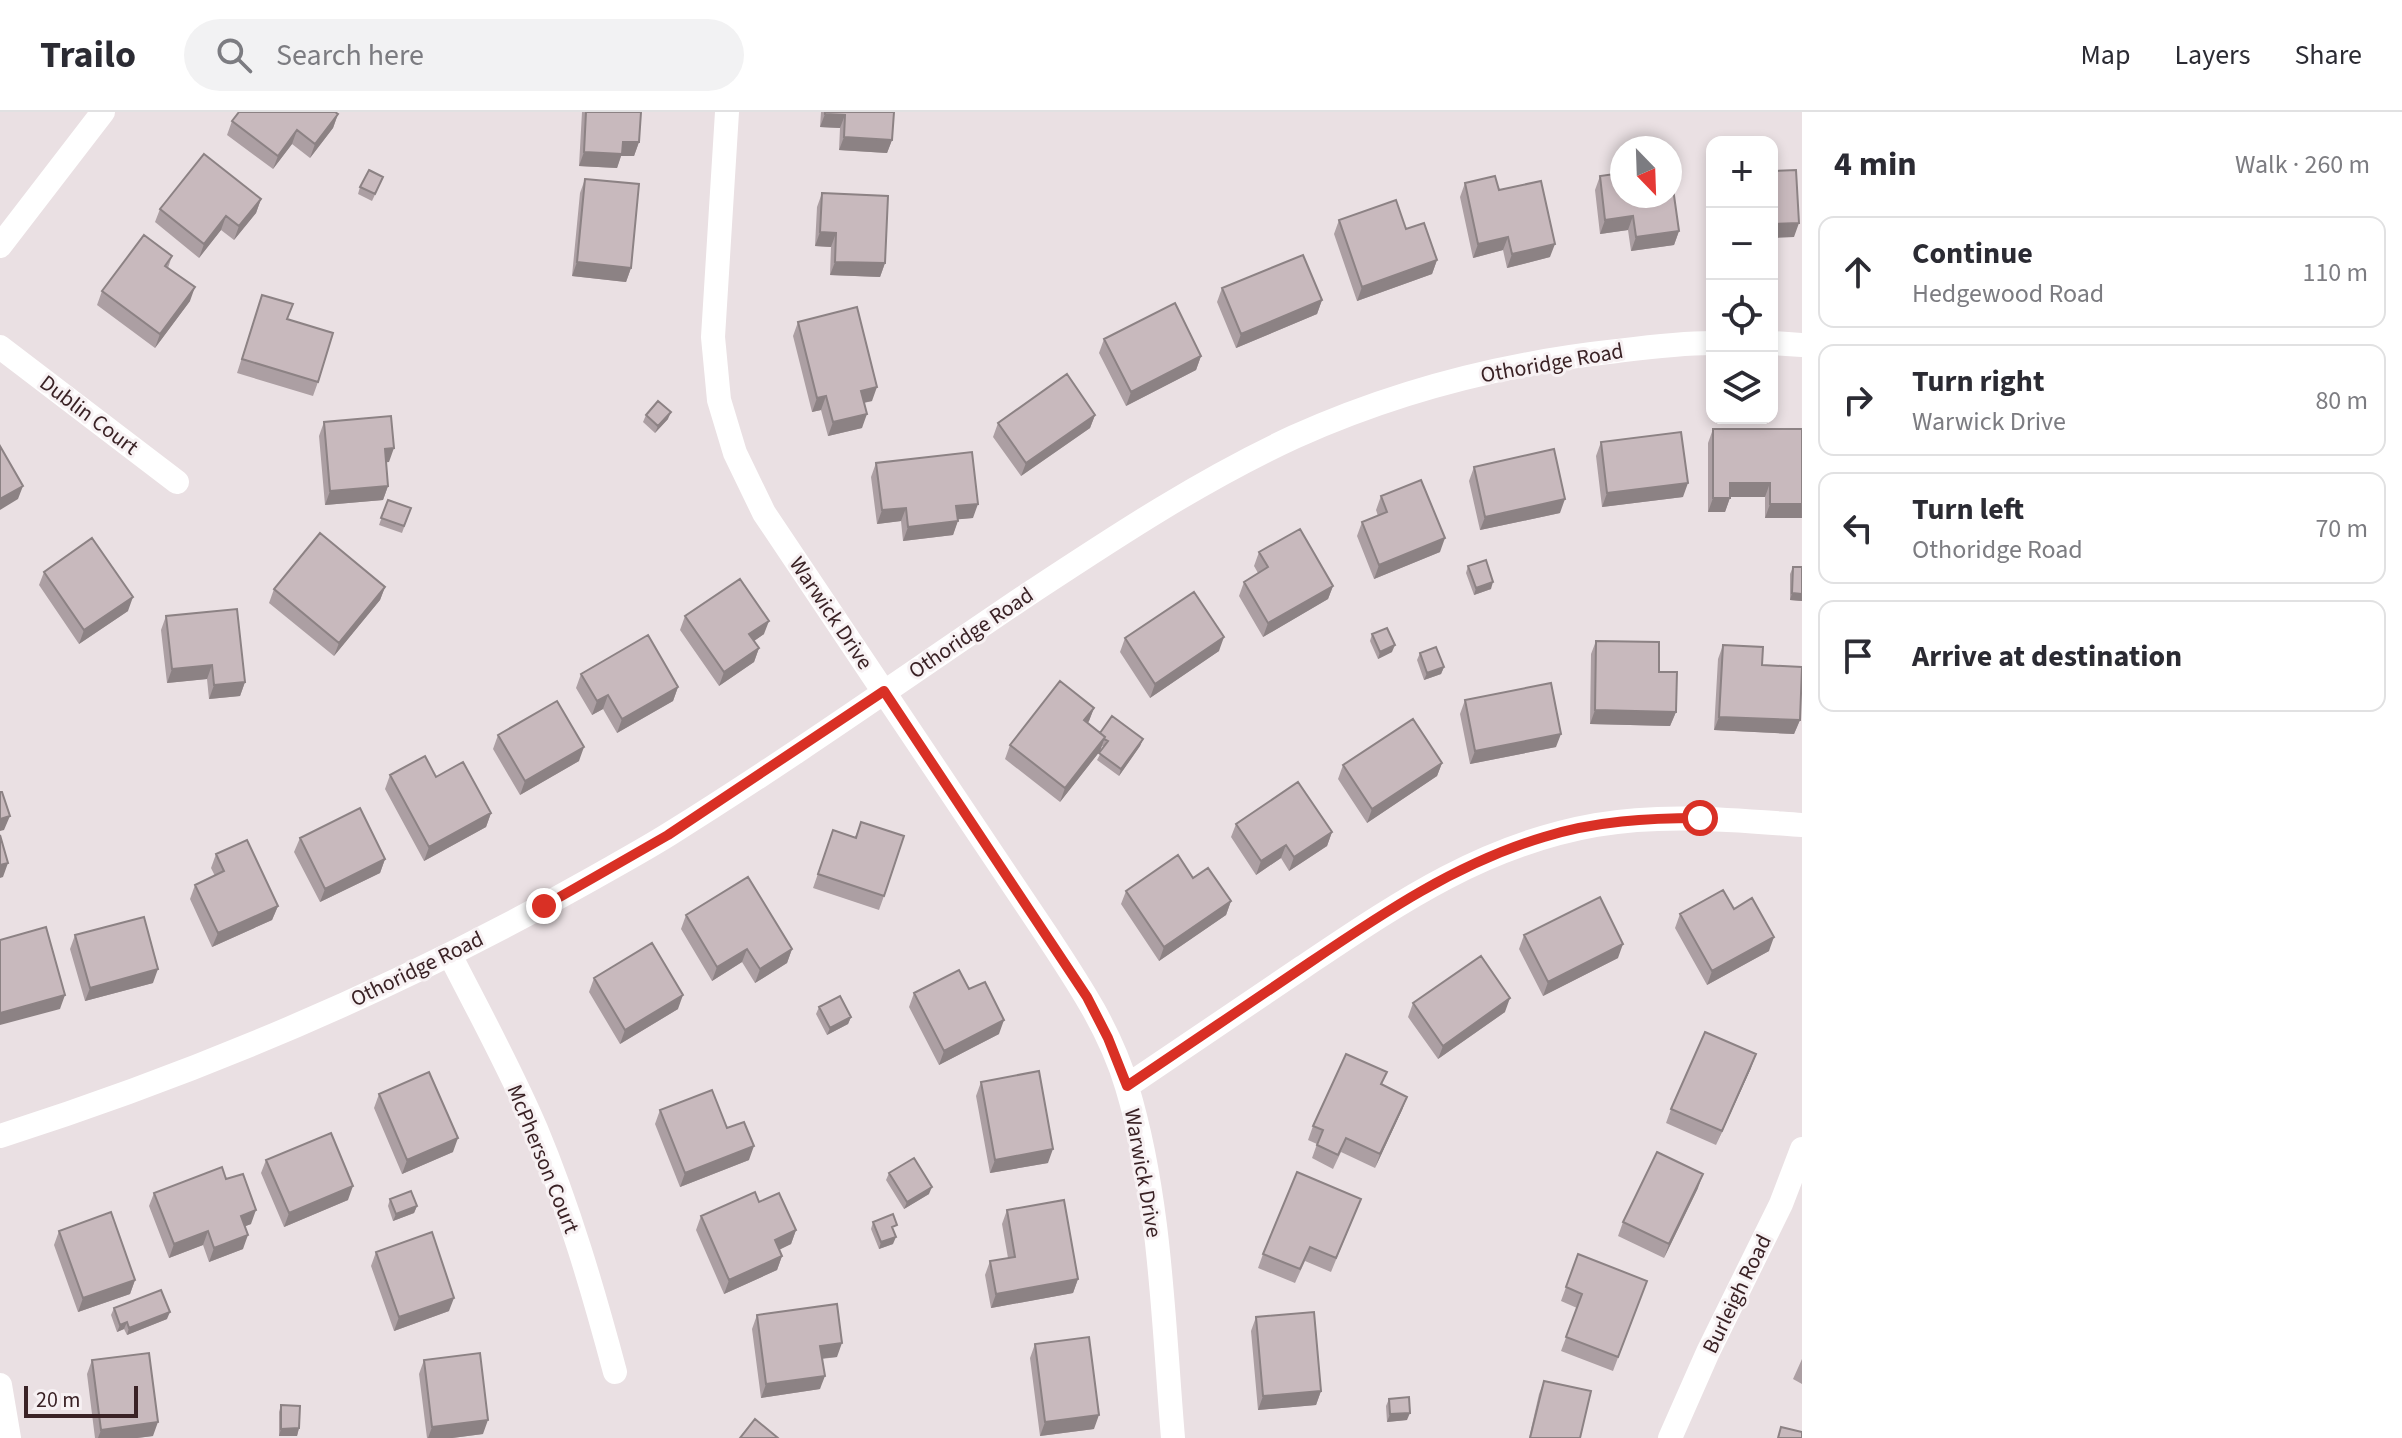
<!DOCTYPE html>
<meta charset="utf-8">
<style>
body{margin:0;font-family:"Source Sans 3",sans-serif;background:#f2f2f3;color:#2b2b33}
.controls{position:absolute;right:24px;top:24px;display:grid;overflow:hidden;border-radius:16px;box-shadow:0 4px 12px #0003}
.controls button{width:72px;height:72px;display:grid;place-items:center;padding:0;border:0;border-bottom:2px solid #e1e1e2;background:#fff;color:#2b2b33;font:40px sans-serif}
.compass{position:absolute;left:1610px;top:24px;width:72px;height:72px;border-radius:50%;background:#fff;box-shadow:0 4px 12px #0003;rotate:157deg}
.scale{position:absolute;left:24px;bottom:20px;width:114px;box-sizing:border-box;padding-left:8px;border:4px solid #3a2225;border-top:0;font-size:22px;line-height:28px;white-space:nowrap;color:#3a2225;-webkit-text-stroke:6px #f7f1f3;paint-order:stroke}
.stop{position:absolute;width:24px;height:24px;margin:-18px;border:6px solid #d93025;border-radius:50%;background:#fff}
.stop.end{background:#d93025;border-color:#fff;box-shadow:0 2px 8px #0008}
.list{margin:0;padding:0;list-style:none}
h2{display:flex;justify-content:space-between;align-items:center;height:104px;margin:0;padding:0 32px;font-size:34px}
h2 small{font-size:26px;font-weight:400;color:#7c7c81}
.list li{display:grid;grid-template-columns:52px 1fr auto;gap:24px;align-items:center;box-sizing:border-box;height:112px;margin:0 16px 16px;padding:0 16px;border:2px solid #e1e1e2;border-radius:16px}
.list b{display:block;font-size:30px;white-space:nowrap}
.list p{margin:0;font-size:26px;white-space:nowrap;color:#7c7c81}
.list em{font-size:26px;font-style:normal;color:#7c7c81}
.icon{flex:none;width:44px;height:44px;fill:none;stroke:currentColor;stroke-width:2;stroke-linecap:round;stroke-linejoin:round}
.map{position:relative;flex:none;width:1802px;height:1326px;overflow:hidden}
header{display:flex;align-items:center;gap:48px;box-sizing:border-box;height:112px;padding:0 40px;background:#fff;border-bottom:2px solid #e1e1e2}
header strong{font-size:38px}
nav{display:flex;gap:44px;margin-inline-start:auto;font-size:28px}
.search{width:560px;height:72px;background:#f2f2f3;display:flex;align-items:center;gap:20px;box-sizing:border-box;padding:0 28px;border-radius:44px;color:#7c7c81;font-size:30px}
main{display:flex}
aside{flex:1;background:#fff}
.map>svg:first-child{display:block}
</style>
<header>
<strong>Trailo</strong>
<div class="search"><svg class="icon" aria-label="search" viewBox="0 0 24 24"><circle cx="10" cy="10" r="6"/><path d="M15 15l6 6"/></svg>Search here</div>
<nav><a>Map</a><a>Layers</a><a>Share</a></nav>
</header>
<main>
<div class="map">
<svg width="1802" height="1326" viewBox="0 0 1802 1326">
<rect width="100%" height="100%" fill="#eae0e3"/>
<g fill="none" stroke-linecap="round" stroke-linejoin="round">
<!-- minor -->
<path stroke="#fff" stroke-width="24" d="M727 0 713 225 719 288 735 341 764 401 1048 825C1079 872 1111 920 1127 975 1161 1088 1163 1209 1173 1326
M0 134 103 0
M1772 231 1802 233
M0 235 177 370
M450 843C479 900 511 958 536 1017 569 1096 593 1178 615 1260
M1127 974C1186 934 1245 894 1303 855 1397 792 1482 733 1596 713 1665 701 1733 708 1802 713
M0 1024C204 959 402 874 588 769 616 753 644 738 671 721 793 645 911 561 1030 481 1115 425 1201 368 1294 325 1396 279 1506 251 1617 239 1649 235 1680 231 1712 231
M0 1273 9 1326
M1670 1326 1708 1240 1781 1092 1802 1037"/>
</g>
<!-- wall -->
<path fill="#ac9fa3" d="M582 0H641L639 30 634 44H621L617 56 579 54Z
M821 0H894L892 28 887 41 839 38 840 16 820 15Z
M338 2 333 16 310 46 292 32 273 57 227 23 232 9Z
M1600 64 1679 119 1674 133 1631 139 1628 118 1600 122 1595 78Z
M1712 64V128H1710L1708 75Z
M585 67 631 156 626 170 572 164 580 81Z
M1465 71 1499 78 1550 145 1507 156 1503 138 1473 146 1460 85Z
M380 72 372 89 358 82 360 75Z
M822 81 885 151 880 165 830 163 831 135 815 134 817 95Z
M261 87 256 101 234 128 221 118 199 146 155 110 160 97Z
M1339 108 1437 148 1432 162 1357 189 1334 122Z
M172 144 168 156 190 189 155 236 97 193 102 179Z
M1222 176 1322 188 1317 202 1236 236 1217 190Z
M262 183 287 207 318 270 313 284 237 261Z
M798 210 872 289 864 291 862 316 828 324 821 298 812 300 793 224Z
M1104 227 1201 244 1196 258 1126 294 1099 241Z
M646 303 668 307 655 321 643 310Z
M1095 303 1090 316 1021 364 993 325 998 311Z
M324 310 389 350H386L388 374 383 388 325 393 319 324Z
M1713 317H1802V406H1765V385H1730L1725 400H1708V331Z
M1601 330 1683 385 1602 395 1596 344Z
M876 351 973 406 958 407 953 423 903 429 901 409 877 412 871 365Z
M1474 355 1560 401 1480 418 1469 369Z
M1381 384 1440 440 1374 467 1357 424 1362 410 1378 404 1376 398Z
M388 388 411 396 402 421 379 413Z
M1259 440 1333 474 1328 487 1263 525 1239 484 1244 470 1258 461 1254 454Z
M1468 454 1491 477 1474 483 1466 461Z
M1793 455H1802V489L1790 488V462Z
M44 460 128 499 79 532 39 473Z
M385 475 380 488 334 544 269 491 274 477Z
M166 504 245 570 240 584 209 587 207 567 167 571 161 518Z
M685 504 764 522 754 529 759 536 754 550 719 574 680 518Z
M1372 522 1392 540 1378 547 1370 529Z
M1125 526 1219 539 1150 586 1120 540Z
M1596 529 1659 560 1676 600 1670 614 1590 612 1591 542Z
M1723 533 1762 553 1800 608 1794 622 1714 618 1718 547Z
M1420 541 1444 555 1441 562 1424 568 1417 548Z
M581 562 678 575 673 589 617 621 603 597 592 603 576 576Z
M1465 588 1556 635 1470 652 1460 602Z
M1094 596 1088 611 1100 621 1143 627 1140 634 1119 664 1097 648 1104 635 1102 634 1100 639 1060 690 1005 647 1010 633Z
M498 623 579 649 520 683 493 637Z
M1442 651 1437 664 1367 711 1338 667 1343 653Z
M390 663 491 701 486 715 424 749 385 677Z
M861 710 884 784 879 798 813 776 833 718 855 725Z
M1236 712 1332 720 1327 734 1289 759 1281 746 1256 763 1231 725Z
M300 726 385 747 380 761 320 790 294 740Z
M216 742 278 794 272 808 212 835 190 787 195 773 215 764 211 756Z
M1193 766 1231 789 1226 803 1159 849 1121 792 1126 779Z
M1734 797 1769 839 1707 873 1675 816 1680 802Z
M686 803 792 837 787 851 755 871 742 850 712 869 681 817Z
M75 823 153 871 85 889 70 837Z
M1524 823 1618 846 1543 884 1519 837Z
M594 866 678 897 620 932 589 880Z
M969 877 999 922 939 953 909 895 914 881Z
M1413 891 1505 900 1438 947 1408 905Z
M819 895 851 905 848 912 827 923 816 902Z
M1751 956 1716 1033 1666 1011 1671 997Z
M981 970 1048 1051 990 1061 976 984Z
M1382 973 1407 985 1402 998 1375 1056 1341 1040 1333 1057 1312 1046 1317 1032 1308 1028 1313 1014Z
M379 982 453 1040 402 1062 374 996Z
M660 998 727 1016 749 1048 680 1075 655 1012Z
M266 1048 348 1088 284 1115 261 1061Z
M889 1061 929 1082 904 1097 886 1068Z
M226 1067 251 1112 245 1114 243 1137 209 1150 203 1133 169 1146 149 1094 154 1081Z
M1698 1076 1664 1146 1618 1124 1623 1110Z
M390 1087 417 1094 414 1101 393 1109 388 1094Z
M1361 1087 1331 1160 1305 1149 1295 1171 1258 1156 1263 1142Z
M759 1090 796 1118 791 1132 779 1138 782 1144 777 1158 724 1182 696 1118 701 1104Z
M1007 1098 1078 1167 1073 1181 991 1196 985 1163 990 1149 1008 1146 1002 1112Z
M873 1110 894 1120 893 1132 879 1137 871 1117Z
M59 1119 135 1168 130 1182 78 1200 54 1133Z
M376 1140 449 1199 394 1219 371 1154Z
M1578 1142 1647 1169 1613 1259 1561 1239 1577 1196 1561 1189Z
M114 1196 167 1207 127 1223 124 1217 117 1220 111 1203Z
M757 1203 837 1245 822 1247 820 1277 761 1286 752 1217Z
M1256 1205 1321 1279 1316 1293 1258 1298 1251 1219Z
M1035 1232 1094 1317 1040 1324 1030 1246Z
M1802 1247V1272L1793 1267Z
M92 1248 153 1324 137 1326H95L87 1262Z
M424 1248 483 1322 452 1326H427L419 1262Z
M1544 1269 1580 1326H1529L1539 1282Z
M1389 1287 1407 1308 1387 1310 1386 1294Z
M281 1293 299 1316 297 1324H279V1300Z"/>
<!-- shaded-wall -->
<path fill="#8c8284" d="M338 2 333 16 310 46 315 32Z
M825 2 845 3 840 16 820 15Z
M297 18 292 32 273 57 278 44Z
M844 25 892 28 887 41 839 38Z
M623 30H639L634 44H621L617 56 579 54 584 40Z
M261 87 256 101 234 128 239 114Z
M226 104 221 118 199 146 204 132Z
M1633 104 1628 118 1600 122 1605 108Z
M1799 111 1794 125 1772 126V112Z
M1679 119 1674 133 1631 139 1636 125Z
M820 120 836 121 831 135 815 134Z
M1508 125 1503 138 1473 146 1478 132Z
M1555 132 1550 145 1507 156 1512 142Z
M1437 148 1432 162 1357 189 1362 175Z
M577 150 631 156 626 170 572 164Z
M835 150 885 151 880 165 830 163Z
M195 175 190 189 155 236 160 222Z
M1322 188 1317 202 1236 236 1241 222Z
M1201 244 1196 258 1126 294 1131 280Z
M877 275 872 289 856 292 861 279Z
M826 284 821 298 812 300 817 286Z
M671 300 668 307 655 321 658 314Z
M867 302 862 316 828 324 833 310Z
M1095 303 1090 316 1021 364 1026 351Z
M394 336 389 350 380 351 385 337Z
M1688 371 1683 385 1602 395 1607 381Z
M1730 371H1770L1765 385H1725Z
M23 374 18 387 0 398V387Z
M388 374 383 388 325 393 330 379Z
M1713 386H1730L1725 400H1708Z
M1565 387 1560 401 1480 418 1485 405Z
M978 392 973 406 951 408 956 394Z
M1770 392H1802V406H1765Z
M906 396 901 409 877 412 882 398Z
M958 409 953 423 903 429 908 415Z
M1445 426 1440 440 1374 467 1379 453Z
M1493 470 1491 477 1474 483 1476 476Z
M1333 474 1328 487 1263 525 1268 511Z
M385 475 380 488 334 544 339 531Z
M1792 481 1802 482V489L1790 488Z
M133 485 128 499 79 532 84 518Z
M769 509 764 522 744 536 749 522Z
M1224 525 1219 539 1150 586 1155 572Z
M1395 533 1392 540 1378 547 1380 540Z
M759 536 754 550 719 574 724 560Z
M212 553 207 567 167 571 172 557Z
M1444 555 1441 562 1424 568 1427 561Z
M245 570 240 584 209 587 214 573Z
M678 575 673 589 617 621 622 607Z
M608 583 603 597 592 603 597 589Z
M1094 596 1089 609 1079 622 1084 608Z
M1595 598 1676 600 1670 614 1590 612Z
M1719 605 1800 608 1794 622 1714 618Z
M1561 622 1556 635 1470 652 1475 639Z
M1105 625 1100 639 1060 690 1065 676Z
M1143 627 1140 634 1119 664 1121 657Z
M584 635 579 649 520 683 525 669Z
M1442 651 1437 664 1367 711 1372 697Z
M491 701 486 715 424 749 429 735Z
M10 704 4 718 0 719V707Z
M1332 720 1327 734 1289 759 1294 745Z
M1286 733 1281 746 1256 763 1261 749Z
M385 747 380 761 320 790 325 777Z
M8 751 3 765 0 766V753Z
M1231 789 1226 803 1159 849 1164 835Z
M278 794 272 808 212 835 218 821Z
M1774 825 1769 839 1707 873 1712 859Z
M1623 832 1618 846 1543 884 1548 870Z
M747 837 742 850 712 869 717 855Z
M792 837 787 851 755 871 760 857Z
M158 857 153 871 85 889 90 876Z
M65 883 60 897 0 913V901Z
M683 883 678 897 620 932 625 918Z
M1510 886 1505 900 1438 947 1443 934Z
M851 905 848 912 827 923 830 916Z
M1004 908 999 922 939 953 944 939Z
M1756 942 1751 956 1716 1033 1722 1019Z
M1407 985 1402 998 1375 1056 1380 1042Z
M458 1026 453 1040 402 1062 407 1048Z
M754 1034 749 1048 680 1075 685 1061Z
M1053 1037 1048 1051 990 1061 995 1048Z
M1703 1062 1698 1076 1664 1146 1669 1132Z
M353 1074 348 1088 284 1115 289 1101Z
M932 1075 929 1082 904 1097 907 1090Z
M417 1094 414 1101 393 1109 396 1102Z
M256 1098 251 1112 236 1118 241 1104Z
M796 1118 791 1132 770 1142 775 1128Z
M208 1119 203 1133 169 1146 174 1132Z
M248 1123 243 1137 209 1150 214 1136Z
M896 1125 893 1132 879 1137 881 1130Z
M782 1144 777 1158 724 1182 729 1168Z
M1078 1167 1073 1181 991 1196 996 1182Z
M135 1168 130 1182 78 1200 83 1186Z
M454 1186 449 1199 394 1219 399 1205Z
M170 1200 167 1207 127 1223 129 1216Z
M127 1210 124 1217 117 1220 120 1213Z
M842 1231 837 1245 815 1247 820 1234Z
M825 1264 820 1277 761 1286 766 1272Z
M1321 1279 1316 1293 1258 1298 1263 1284Z
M1410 1301 1407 1308 1387 1310 1390 1302Z
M1099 1303 1094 1317 1040 1324 1045 1310Z
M488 1308 483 1322 452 1326H428L432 1315Z
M158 1310 153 1324 137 1326H98L101 1318Z
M299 1316 297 1324H279L281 1317Z"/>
<!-- building -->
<path fill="#c8b9bd" stroke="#8c8284" stroke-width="2" d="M239 0H335L338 2 315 32 297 18 278 44 232 9Z
M586 0H641L639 30H623L622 42 584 40Z
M825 0H894L892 28 844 25 845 3 825 2Z
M204 42 261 87 239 114 226 104 204 132 160 97Z
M1670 55 1679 119 1636 125 1633 104 1605 108 1600 64 1622 61V84H1670Z
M369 58 383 65 375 82 360 75Z
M1796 58 1799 111 1772 112V59Z
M1495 64 1499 78 1541 69 1555 132 1512 142 1508 125 1478 132 1465 71Z
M585 67 639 72 631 156 577 150Z
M822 81 888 84 885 151 835 150 836 121 820 120Z
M1396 88 1406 117 1424 111 1437 148 1362 175 1339 108Z
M144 123 172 144 165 154 195 175 160 222 102 179Z
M1303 143 1322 188 1241 222 1222 176Z
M262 183 293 192 287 207 333 221 318 270 242 247Z
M1175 191 1201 244 1131 280 1104 227Z
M857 195 877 275 861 279 867 302 833 310 826 284 817 286 798 210Z
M1067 262 1095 303 1026 351 998 311Z
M658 289 671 300 658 314 646 303Z
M391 304 394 336 385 337 388 374 330 379 324 310Z
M1713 317H1802V392H1770V371H1730V386H1713Z
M1681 320 1688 371 1607 381 1601 330Z
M0 334 23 374 0 387Z
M1554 337 1565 387 1485 405 1474 355Z
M972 340 978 392 956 394 958 409 908 415 906 396 882 398 876 351Z
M1421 368 1445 426 1379 453 1362 410 1387 400 1381 384Z
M388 388 411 396 404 414 381 406Z
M1300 417 1333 474 1268 511 1244 470 1268 455 1259 440Z
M320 421 385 475 339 531 274 477Z
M92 426 133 485 84 518 44 460Z
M1486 448 1493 470 1476 476 1468 454Z
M1793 455H1802V482L1792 481Z
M740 467 769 509 749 522 759 536 724 560 685 504Z
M1194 480 1224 525 1155 572 1125 526Z
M237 497 245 570 214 573 212 553 172 557 166 504Z
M1387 516 1395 533 1380 540 1372 522Z
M648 523 678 575 622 607 608 583 597 589 581 562Z
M1596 529 1659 530V560H1677L1676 600 1595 598Z
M1723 533 1763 535 1762 553 1802 555 1800 608 1719 605Z
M1436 535 1444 555 1427 561 1420 541Z
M1060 569 1094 596 1084 608 1105 625 1065 676 1010 633Z
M1551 571 1561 622 1475 639 1465 588Z
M557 589 584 635 525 669 498 623Z
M1112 604 1143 627 1121 657 1099 641 1108 629 1104 627 1105 625 1100 621Z
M1413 607 1442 651 1372 697 1343 653Z
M425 644 436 665 463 650 491 701 429 735 390 663Z
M1298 670 1332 720 1294 745 1286 733 1261 749 1236 712Z
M0 680H2L10 704 0 707Z
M360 696 385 747 325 777 300 726Z
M861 710 904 724 884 784 818 762 833 718 856 726Z
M0 723 8 751 0 753Z
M247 728 278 794 218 821 195 773 224 759 216 742Z
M1178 743 1193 766 1208 756 1231 789 1164 835 1126 779Z
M748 765 792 837 760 857 747 837 717 855 686 803Z
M1723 778 1734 797 1752 786 1774 825 1712 859 1680 802Z
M1600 785 1623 832 1548 870 1524 823Z
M144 805 158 857 90 876 75 823Z
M46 815 65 883 0 901V828Z
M652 831 683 883 625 918 594 866Z
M1481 844 1510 886 1443 934 1413 891Z
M959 858 969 877 985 870 1004 908 944 939 914 881Z
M840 884 851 905 830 916 819 895Z
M1705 920 1756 942 1722 1019 1671 997Z
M1346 942 1387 960 1381 972 1407 985 1380 1042 1346 1026 1338 1043 1317 1033 1323 1018 1313 1014Z
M1039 959 1053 1037 995 1048 981 970Z
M429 960 458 1026 407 1048 379 982Z
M712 978 727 1016 744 1010 754 1034 685 1061 660 998Z
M331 1021 353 1074 289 1101 266 1048Z
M1657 1040 1703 1062 1669 1132 1623 1110Z
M914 1046 932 1075 907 1090 889 1061Z
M222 1055 226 1067 243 1062 256 1098 241 1104 248 1123 214 1136 208 1119 174 1132 154 1081Z
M1297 1060 1361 1087 1336 1146 1310 1135 1300 1157 1263 1142Z
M411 1079 417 1094 396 1102 390 1087Z
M755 1080 759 1090 779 1081 796 1118 775 1128 782 1144 729 1168 701 1104Z
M1064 1088 1078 1167 996 1182 990 1149 1015 1145 1007 1098Z
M111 1100 135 1168 83 1186 59 1119Z
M893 1102 897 1113 892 1115 896 1125 881 1130 873 1110Z
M432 1120 454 1186 399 1205 376 1140Z
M1578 1142 1647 1169 1618 1245 1566 1225 1582 1182 1566 1175Z
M161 1178 170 1200 129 1216 127 1210 120 1213 114 1196Z
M837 1192 842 1231 820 1234 825 1264 766 1272 757 1203Z
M1314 1200 1321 1279 1263 1284 1256 1205Z
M1089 1225 1099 1303 1045 1310 1035 1232Z
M149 1241 158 1310 101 1318 92 1248Z
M480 1241 488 1308 432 1315 424 1248Z
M1544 1269 1591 1279 1580 1326H1530Z
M1409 1285 1410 1301 1390 1302 1389 1287Z
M281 1293 300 1294 299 1316 281 1317Z
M755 1307 778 1326H740Z
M1781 1315 1802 1320V1326H1778Z"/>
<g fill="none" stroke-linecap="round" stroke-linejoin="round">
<!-- route -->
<path stroke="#d93025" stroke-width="10" d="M544 794 668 723 884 579 1087 885 1108 926 1127 974C1188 933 1248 892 1309 851 1383 801 1457 751 1544 725 1595 709 1648 706 1700 706"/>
</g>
<g text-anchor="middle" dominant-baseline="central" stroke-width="6" stroke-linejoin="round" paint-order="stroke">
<!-- street labels -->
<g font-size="22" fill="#3a2225" stroke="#f7f1f3">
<text transform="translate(1552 251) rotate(-10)">Othoridge Road</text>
<text transform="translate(89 303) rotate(37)">Dublin Court</text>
<text transform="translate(831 501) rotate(56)">Warwick Drive</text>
<text transform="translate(971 521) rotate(-34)">Othoridge Road</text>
<text transform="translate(417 857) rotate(-26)">Othoridge Road</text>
<text transform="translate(543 1047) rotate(68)">McPherson Court</text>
<text transform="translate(1143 1061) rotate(80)">Warwick Drive</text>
<text transform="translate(1737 1182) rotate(-64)">Burleigh Road</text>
</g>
</g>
</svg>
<div class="controls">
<button>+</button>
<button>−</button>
<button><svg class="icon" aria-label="locate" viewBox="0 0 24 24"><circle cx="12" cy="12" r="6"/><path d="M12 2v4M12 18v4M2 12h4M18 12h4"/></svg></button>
<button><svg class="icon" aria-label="layers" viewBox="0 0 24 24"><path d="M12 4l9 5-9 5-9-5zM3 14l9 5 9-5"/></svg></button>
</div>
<svg class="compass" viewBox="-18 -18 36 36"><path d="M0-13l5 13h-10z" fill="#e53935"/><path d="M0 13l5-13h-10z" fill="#7c7c81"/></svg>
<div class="scale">20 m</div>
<div class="stop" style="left:1700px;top:706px"></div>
<div class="stop end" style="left:544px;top:794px"></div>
</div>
<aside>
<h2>4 min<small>Walk · 260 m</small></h2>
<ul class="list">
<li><svg class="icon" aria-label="ahead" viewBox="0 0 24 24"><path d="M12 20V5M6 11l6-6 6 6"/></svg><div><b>Continue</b><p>Hedgewood Road</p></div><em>110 m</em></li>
<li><svg class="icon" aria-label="right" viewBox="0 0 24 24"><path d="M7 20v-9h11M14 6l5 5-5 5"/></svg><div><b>Turn right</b><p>Warwick Drive</p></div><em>80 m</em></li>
<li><svg class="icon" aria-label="left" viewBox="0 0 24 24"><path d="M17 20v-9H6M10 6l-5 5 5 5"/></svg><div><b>Turn left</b><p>Othoridge Road</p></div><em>70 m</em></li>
<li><svg class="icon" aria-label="arrive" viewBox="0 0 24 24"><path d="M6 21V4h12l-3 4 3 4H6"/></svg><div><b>Arrive at destination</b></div></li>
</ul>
</aside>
</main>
